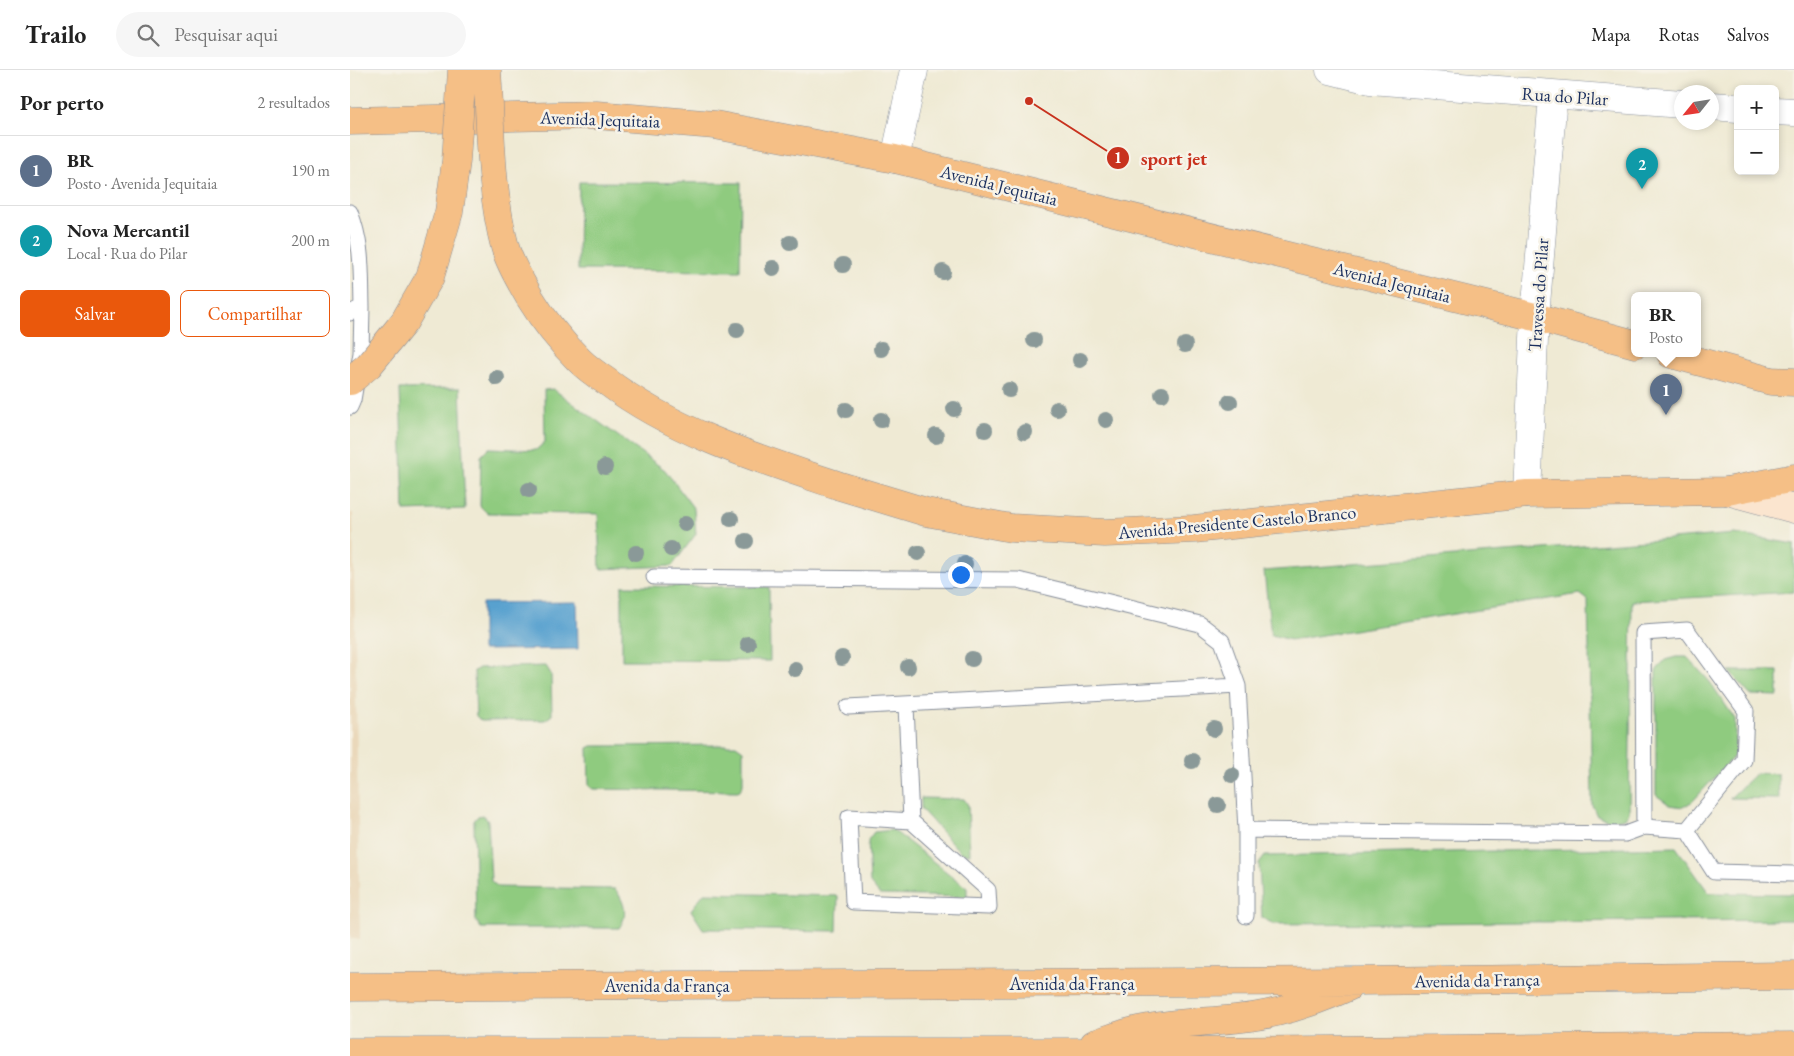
<!DOCTYPE html>
<html lang="pt">
<meta charset="utf-8">
<style>
body{margin:0;font-family:"EB Garamond",serif;background:#f6f6f6;color:#222}
.controls{position:absolute;right:15px;top:15px;display:grid;overflow:hidden;border-radius:8px;box-shadow:0 2px 8px #0003}
.controls button{width:45px;height:45px;display:grid;place-items:center;padding:0;border:0;border-bottom:1px solid #e0e0e0;background:#fff;color:#222;font:25px sans-serif}
.compass{position:absolute;left:1324px;top:15px;width:45px;height:45px;border-radius:50%;background:#fff;box-shadow:0 2px 8px #0003;rotate:240deg}
.you{position:absolute;left:610px;top:504px;width:18px;height:18px;margin:-12px;border:4px solid #fff;border-radius:50%;background:#1a73e8;box-shadow:0 0 0 8px #1a73e833}
.badge{display:grid;place-items:center;width:32px;height:32px;border-radius:50%;background:#ea580c;color:#fff;font-size:16px;font-weight:700}
.pin{position:absolute;translate:-50% -41px;filter:drop-shadow(0 1px 2px #0008)}
.pin::after{content:'';position:absolute;top:26px;width:18px;height:15px;background:inherit;clip-path:polygon(0 0,100% 0,50% 100%)}
.popup{position:absolute;left:1281px;top:222px;width:70px;height:65px;box-sizing:border-box;display:grid;place-content:center;border-radius:8px;background:#fff;filter:drop-shadow(0 1px 4px #0005);font-size:16px;white-space:nowrap;color:#767676}
.popup b{font-size:19px;color:#222}
.popup::after{content:'';position:absolute;left:50%;top:100%;margin-left:-10px;border:10px solid transparent;border-top-color:#fff}
.list{margin:0;padding:0;list-style:none}
h2{display:flex;justify-content:space-between;align-items:center;height:65px;margin:0;padding:0 20px;font-size:21px}
h2 small{font-size:16px;font-weight:400;color:#767676}
.list li{display:grid;grid-template-columns:32px 1fr auto;gap:15px;align-items:center;box-sizing:border-box;height:70px;padding:0 20px;border-top:1px solid #e0e0e0}
.list b{display:block;font-size:19px;white-space:nowrap}
.list p{margin:0;font-size:16px;white-space:nowrap;color:#767676}
.list em{font-size:16px;font-style:normal;color:#767676}
.actions{display:flex;gap:10px;padding:15px 20px}
.actions a{flex:1;padding:11px 0;border:1px solid #ea580c;border-radius:8px;text-align:center;font-size:18px;color:#ea580c}
.actions .main{background:#ea580c;color:#fff}
.icon{flex:none;width:28px;height:28px;fill:none;stroke:currentColor;stroke-width:2;stroke-linecap:round;stroke-linejoin:round}
.map{position:relative;flex:none;width:1444px;height:986px;overflow:hidden}
header{display:flex;align-items:center;gap:30px;box-sizing:border-box;height:70px;padding:0 25px;background:#fff;border-bottom:1px solid #e0e0e0}
header strong{font-size:24px}
nav{display:flex;gap:28px;margin-inline-start:auto;font-size:18px}
.search{width:350px;height:45px;background:#f6f6f6;display:flex;align-items:center;gap:12px;box-sizing:border-box;padding:0 18px;border-radius:28px;color:#767676;font-size:19px}
main{display:flex}
aside{flex:1;background:#fff}
.map>svg:first-child{display:block}
</style>
<header>
<strong>Trailo</strong>
<div class="search"><svg class="icon" aria-label="search" viewBox="0 0 24 24"><circle cx="10" cy="10" r="6"/><path d="M15 15l6 6"/></svg>Pesquisar aqui</div>
<nav><a>Mapa</a><a>Rotas</a><a>Salvos</a></nav>
</header>
<main>
<aside>
<h2>Por perto<small>2 resultados</small></h2>
<ul class="list">
<li><span class="badge" style="background:#5c6f8a">1</span><div><b>BR</b><p>Posto · Avenida Jequitaia</p></div><em>190 m</em></li>
<li><span class="badge" style="background:#0f9aa8">2</span><div><b>Nova Mercantil</b><p>Local · Rua do Pilar</p></div><em>200 m</em></li>
</ul>
<div class="actions"><a class="main">Salvar</a><a>Compartilhar</a></div>
</aside>
<div class="map">
<svg width="1444" height="986" viewBox="0 0 1444 986">
<rect width="100%" height="100%" fill="#f7f3e8"/>
<filter id="ink" filterUnits="userSpaceOnUse"><feTurbulence type="fractalNoise" baseFrequency=".02" numOctaves="2"/><feDisplacementMap in="SourceGraphic" scale="10" xChannelSelector="R" yChannelSelector="G"/><feConvolveMatrix kernelMatrix="1 2 1 2 8 2 1 2 1" color-interpolation-filters="sRGB"/></filter>
<filter id="wash" filterUnits="userSpaceOnUse"><feTurbulence type="fractalNoise" baseFrequency=".0096" numOctaves="4" result="noise"/><feDisplacementMap in="SourceGraphic" scale="20" xChannelSelector="R" yChannelSelector="G"/><feGaussianBlur stdDeviation="1.12" result="paint"/><feColorMatrix in="noise" values="0 0 0 0 0 0 0 0 0 0 0 0 0 0 0 0 0 1.4 0 .05"/><feComposite in="paint" operator="in"/></filter>
<g filter="url(#wash)">
<rect width="100%" height="100%" fill="#efead4"/>
<!-- built -->
<path fill="#ead8ba" d="M0 443H3L10 869H0Z"/>
<!-- green -->
<path fill="#8fcb7f" stroke="#557d6e" d="M229 112 391 113 390 201 228 200Z
M110 318 115 439 54 441 50 319Z
M203 319 315 400 344 439 346 464 322 496 250 499 248 444 137 443 130 436 131 386 139 378 186 380 195 372 194 320Z
M1385 464 1444 474V522L1282 531 1279 742 1275 748 1262 751 1247 746 1242 735 1238 530 1230 524 941 570 921 565 914 501Z
M272 516 419 517 420 591 272 590Z
M1326 587H1337L1360 612 1385 649V685L1343 731 1333 737 1320 735 1306 725V601L1315 590Z
M196 596 201 604 202 645 195 650 131 651 126 646 124 601 129 598Z
M1379 601H1428V626L1400 625Z
M386 675 393 680V715L389 721 243 719 239 716 238 678 242 676Z
M1406 703 1428 704 1429 729 1380 728Z
M571 728 614 729 618 735 620 784 611 783 571 739Z
M133 745 138 751 141 811 148 817 265 819C274 831 279 845 269 858H131L126 851 124 751 128 746Z
M543 760 617 818V827L530 825 520 813 518 770 524 762Z
M1326 777 1359 823 1444 824V850L924 854 912 848 909 794 915 786Z
M354 823 488 826 487 861 353 859 341 840Z"/>
<!-- water -->
<path fill="#58a1cf" stroke="#3a6896" d="M227 532 228 579 132 580V533Z"/>
</g>
<g filter="url(#ink)">
<g fill="none" stroke-linecap="round" stroke-linejoin="round">
<!-- lane casing -->
<g stroke="#858c99" stroke-width="17">
<path id="lane" d="M0 142C13 175 11 203 12 237L0 243
M0 337 3 330 11 283 12 237
M304 507 668 510 850 554 872 571 888 616 896 760V846
M556 635 561 751
M498 637 888 616
M499 747 561 751 638 820 639 837 503 832Z
M896 760 1275 764 1294 757 1337 760 1394 690 1396 641 1337 560 1293 563 1294 757
M1337 760 1364 802 1444 804"/>
</g>
<!-- street casing -->
<g stroke="#858c99" stroke-width="29">
<path id="street" d="M980 0 1020 10 1332 34
M1362 36 1388 38
M1425 41 1444 42
M545 89 564 0
M1177 424 1185 247 1203 26"/>
</g>
<!-- secondary casing -->
<g stroke="#858c99" stroke-width="29">
<path id="secondary" d="M1377 421 1444 439"/>
</g>
<!-- primary casing -->
<g stroke="#858c99" stroke-width="29">
<path id="primary" d="M0 51 246 45 365 55 545 89 1185 247 1285 274
M1321 284 1421 311 1444 312
M490 416 576 442 661 458 755 463 844 459 1177 424 1377 421 1444 408
M0 917 1011 911 1444 906
M744 974C756 970 768 965 780 962 821 951 865 953 907 946 938 941 969 930 998 917
M0 982H721L1444 976"/>
</g>
<!-- lane -->
<use href="#lane" stroke="#fff" stroke-width="15"/>
<!-- street -->
<use href="#street" stroke="#fff" stroke-width="28"/>
<!-- secondary -->
<use href="#secondary" stroke="#fbe5cf" stroke-width="28"/>
<!-- primary -->
<use href="#primary" stroke="#f5bf86" stroke-width="28"/>
<!-- primary-bridge casing -->
<g stroke="#858c99" stroke-width="29" stroke-linecap="butt">
<path id="primary-bridge" d="M137 0C141 59 140 120 155 177 160 195 171 212 180 228 194 251 210 271 229 290 237 298 247 305 256 311 325 363 409 389 490 416
M0 311 19 295 54 252 80 207 99 142 106 91 112 0"/>
</g>
<!-- primary-bridge -->
<use href="#primary-bridge" stroke="#f5bf86" stroke-width="28"/>
</g>
<!-- trees -->
<g fill="#8a9998">
<circle cx="440" cy="173" r="8"/>
<circle cx="493" cy="195" r="8"/>
<circle cx="423" cy="198" r="8"/>
<circle cx="593" cy="202" r="8"/>
<circle cx="387" cy="260" r="8"/>
<circle cx="684" cy="270" r="8"/>
<circle cx="835" cy="275" r="8"/>
<circle cx="531" cy="279" r="8"/>
<circle cx="730" cy="290" r="8"/>
<circle cx="147" cy="308" r="8"/>
<circle cx="659" cy="320" r="8"/>
<circle cx="812" cy="324" r="8"/>
<circle cx="880" cy="332" r="8"/>
<circle cx="604" cy="339" r="8"/>
<circle cx="707" cy="339" r="8"/>
<circle cx="496" cy="340" r="8"/>
<circle cx="531" cy="350" r="8"/>
<circle cx="756" cy="350" r="8"/>
<circle cx="635" cy="360" r="8"/>
<circle cx="675" cy="362" r="8"/>
<circle cx="586" cy="366" r="8"/>
<circle cx="255" cy="397" r="8"/>
<circle cx="179" cy="420" r="8"/>
<circle cx="381" cy="449" r="8"/>
<circle cx="335" cy="454" r="8"/>
<circle cx="396" cy="471" r="8"/>
<circle cx="321" cy="479" r="8"/>
<circle cx="286" cy="483" r="8"/>
<circle cx="568" cy="483" r="8"/>
<circle cx="615" cy="494" r="8"/>
<circle cx="398" cy="574" r="8"/>
<circle cx="492" cy="588" r="8"/>
<circle cx="622" cy="589" r="8"/>
<circle cx="558" cy="597" r="8"/>
<circle cx="445" cy="599" r="8"/>
<circle cx="864" cy="659" r="8"/>
<circle cx="842" cy="691" r="8"/>
<circle cx="882" cy="705" r="8"/>
<circle cx="868" cy="735" r="8"/>
</g>
</g>
<g text-anchor="middle" dominant-baseline="central" stroke-width="5" stroke-linejoin="round" paint-order="stroke">
<!-- street labels -->
<g font-size="18" fill="#1b2f5e" stroke="#f7f3e8">
<text transform="translate(1215 26) rotate(4)">Rua do Pilar</text>
<text transform="translate(250 49) rotate(2)">Avenida Jequitaia</text>
<text transform="translate(649 115) rotate(14)">Avenida Jequitaia</text>
<text transform="translate(1042 212) rotate(14)">Avenida Jequitaia</text>
<text transform="translate(1188 225) rotate(-86)">Travessa do Pilar</text>
<text transform="translate(887 452) rotate(-5)">Avenida Presidente Castelo Branco</text>
<text transform="translate(1127 910) rotate(-1)">Avenida da França</text>
<text x="722" y="913">Avenida da França</text>
<text x="317" y="915">Avenida da França</text>
</g>
</g>
<!-- callouts -->
<path fill="none" stroke="#c8321e" stroke-width="2" d="M679 31L768 88"/>
<g fill="#c8321e" stroke="#f7f3e8" stroke-width="2">
<circle cx="679" cy="31" r="5"/>
<circle cx="768" cy="88" r="12"/>
</g>
<g font-size="15" text-anchor="middle" font-weight="bold" fill="#fff">
<text x="768" y="93">1</text>
</g>
<g font-size="19" text-anchor="middle" font-weight="bold" fill="#c8321e" stroke="#f7f3e8" stroke-width="5" stroke-linejoin="round" paint-order="stroke">
<text x="824" y="95">sport jet</text>
</g>
</svg>
<div class="controls">
<button>+</button>
<button>−</button>
</div>
<svg class="compass" viewBox="-18 -18 36 36"><path d="M0-13l5 13h-10z" fill="#e53935"/><path d="M0 13l5-13h-10z" fill="#767676"/></svg>
<div class="you"></div>
<div class="pin badge" style="left:1316px;top:345px;background:#5c6f8a">1</div>
<div class="popup"><b>BR</b>Posto</div>
<div class="pin badge" style="left:1292px;top:119px;background:#0f9aa8">2</div>
</div>
</main>
